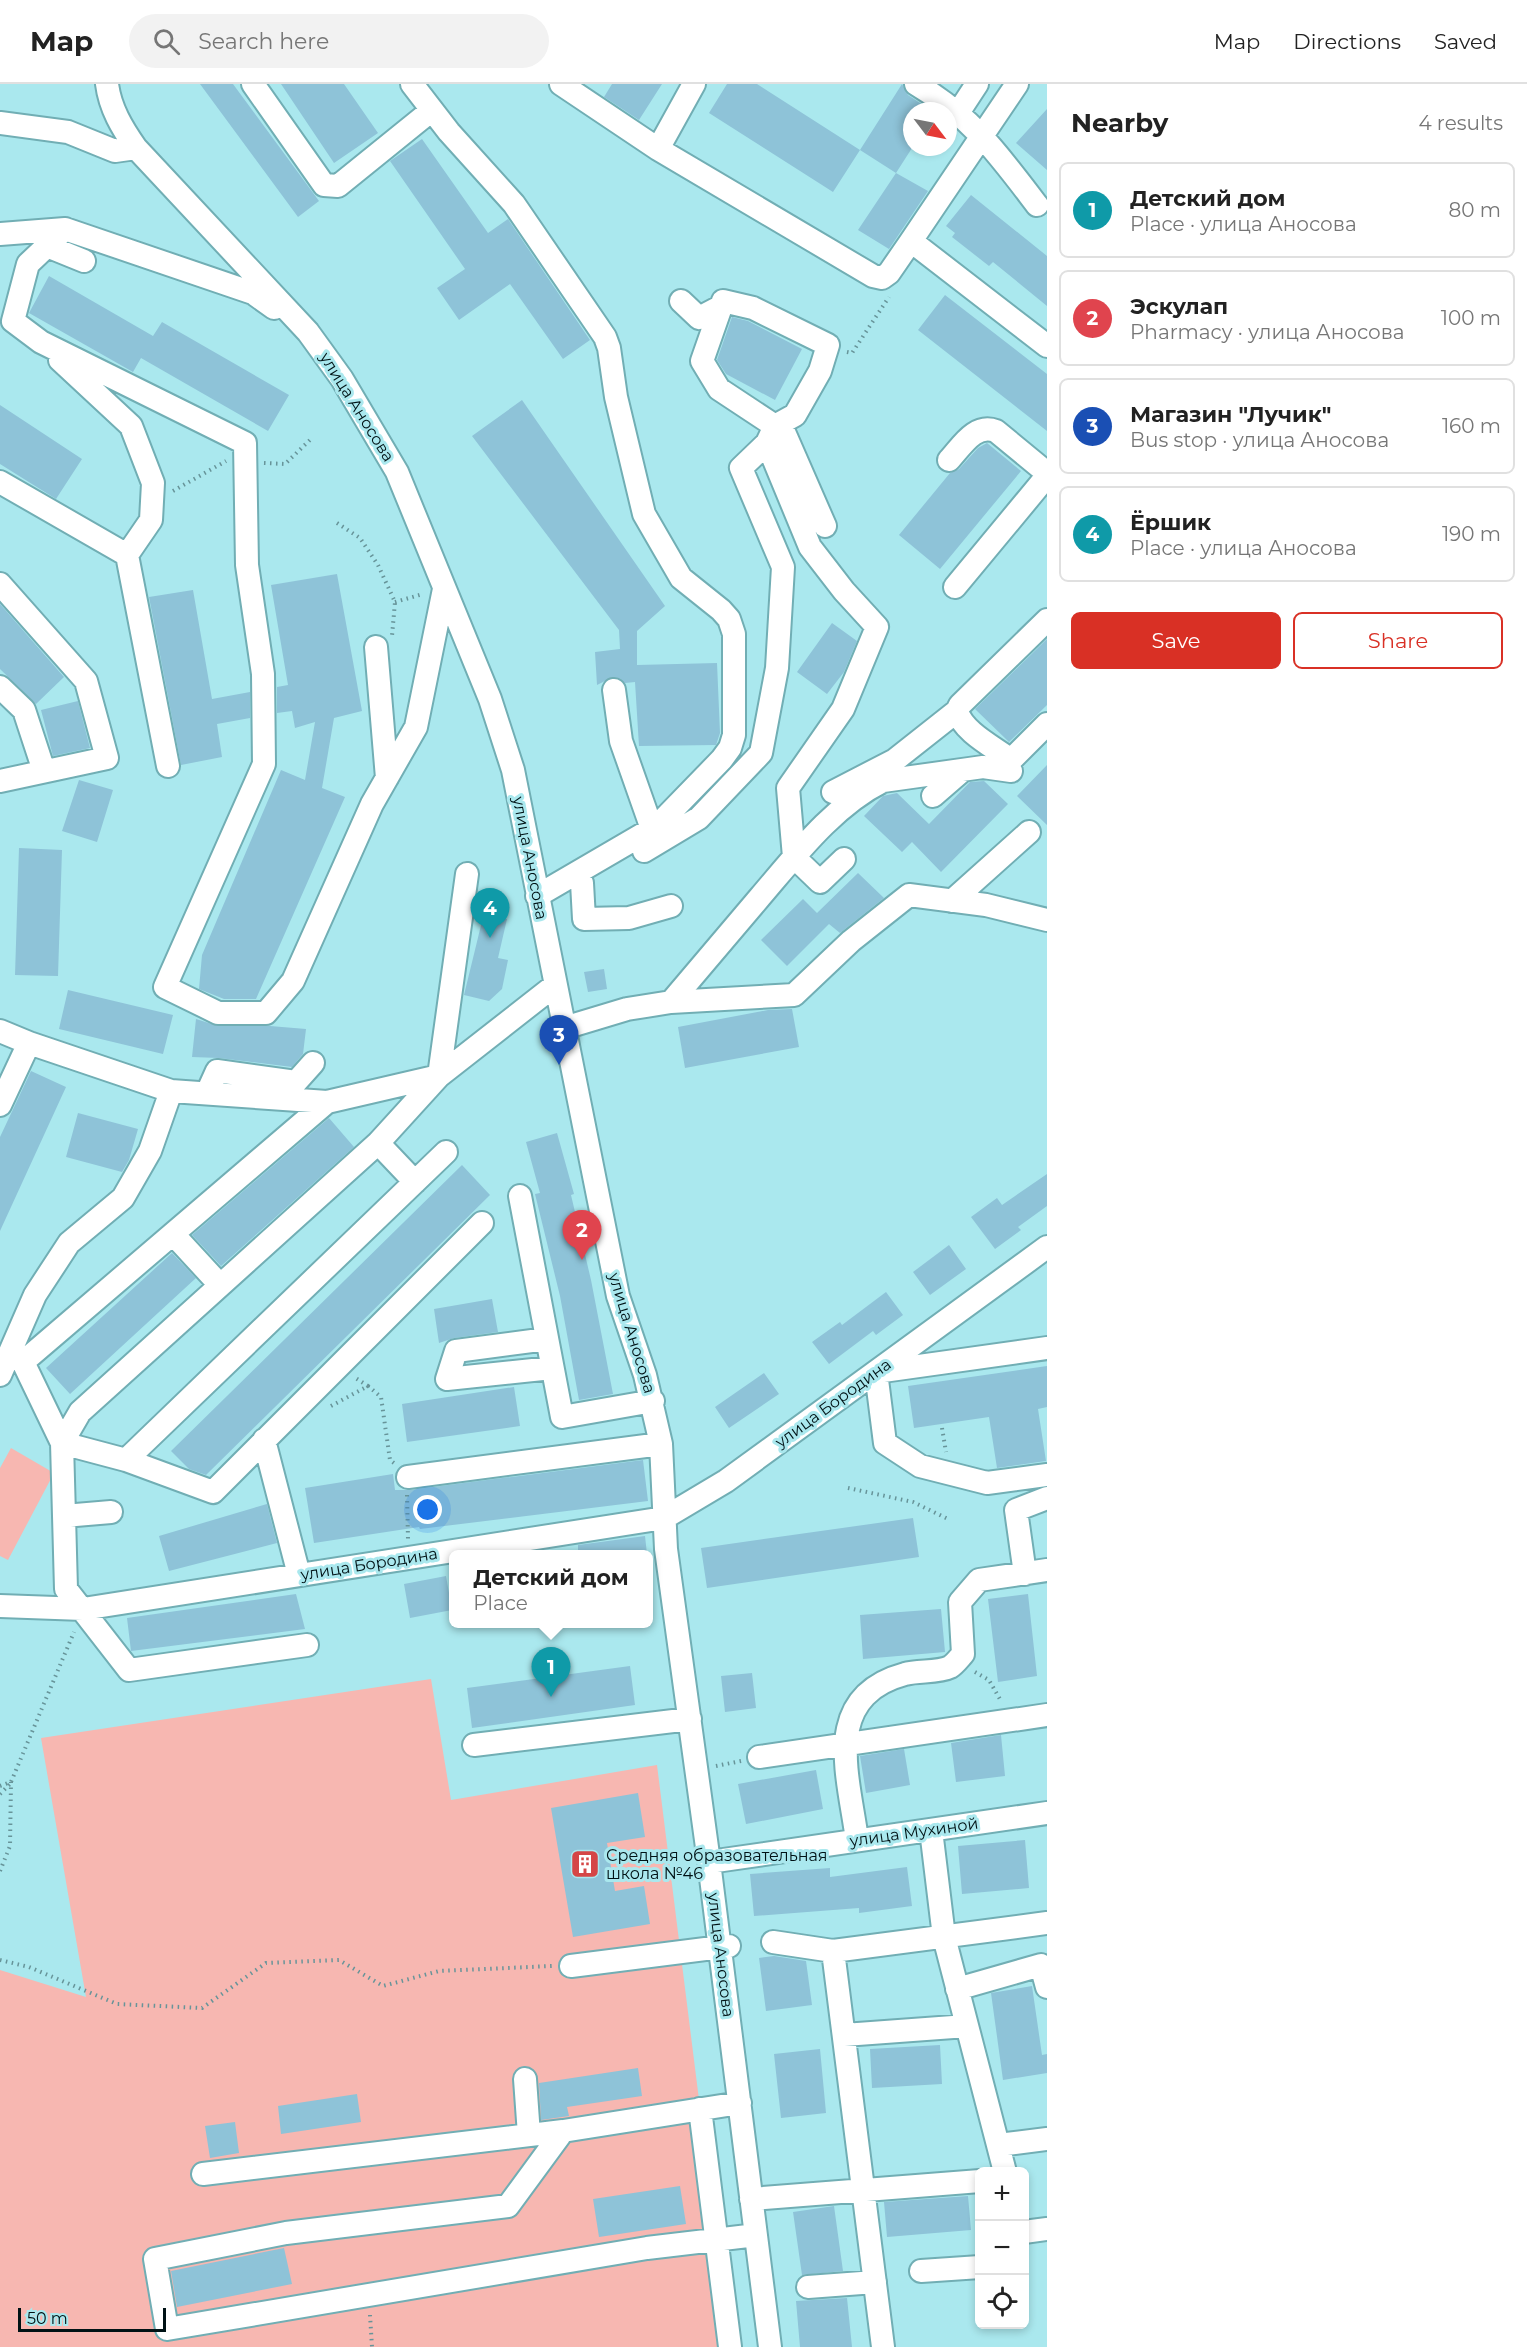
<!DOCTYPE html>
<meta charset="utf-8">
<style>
body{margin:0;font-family:Montserrat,sans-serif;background:#f2f2f2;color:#222}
.controls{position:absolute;right:18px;bottom:18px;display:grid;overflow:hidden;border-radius:9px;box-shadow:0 3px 9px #0003}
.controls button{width:54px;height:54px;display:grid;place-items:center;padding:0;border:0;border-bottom:2px solid #e0e0e0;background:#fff;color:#222;font:30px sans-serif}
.compass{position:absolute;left:903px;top:18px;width:54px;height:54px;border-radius:50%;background:#fff;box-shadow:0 3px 9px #0003;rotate:122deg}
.scale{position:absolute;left:18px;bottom:15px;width:148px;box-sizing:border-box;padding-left:6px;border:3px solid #001215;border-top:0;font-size:16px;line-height:21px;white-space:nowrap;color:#001215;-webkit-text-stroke:4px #aae8ee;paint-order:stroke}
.you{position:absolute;left:428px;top:1426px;width:21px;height:21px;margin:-15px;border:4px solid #fff;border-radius:50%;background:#1a73e8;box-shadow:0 0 0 9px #1a73e833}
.badge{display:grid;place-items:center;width:39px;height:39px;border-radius:50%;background:#d93025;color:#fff;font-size:20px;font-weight:700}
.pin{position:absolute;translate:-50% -50px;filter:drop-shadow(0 2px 3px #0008)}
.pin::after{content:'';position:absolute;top:32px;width:21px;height:18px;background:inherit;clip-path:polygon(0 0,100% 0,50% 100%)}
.popup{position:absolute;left:449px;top:1466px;width:204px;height:78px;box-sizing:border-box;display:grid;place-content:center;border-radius:9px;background:#fff;filter:drop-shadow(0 2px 4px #0005);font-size:20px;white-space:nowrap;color:#767676}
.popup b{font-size:22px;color:#222}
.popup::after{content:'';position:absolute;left:50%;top:100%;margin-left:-12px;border:12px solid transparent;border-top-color:#fff}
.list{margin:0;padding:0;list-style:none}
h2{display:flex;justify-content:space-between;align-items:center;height:78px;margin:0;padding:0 24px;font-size:26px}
h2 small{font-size:20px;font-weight:400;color:#767676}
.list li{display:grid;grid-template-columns:39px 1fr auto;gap:18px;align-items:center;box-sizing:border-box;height:96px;margin:0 12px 12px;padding:0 12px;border:2px solid #e0e0e0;border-radius:9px}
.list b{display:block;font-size:22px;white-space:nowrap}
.list p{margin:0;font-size:20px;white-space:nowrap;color:#767676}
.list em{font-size:20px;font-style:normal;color:#767676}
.actions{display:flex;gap:12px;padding:18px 24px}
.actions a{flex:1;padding:14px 0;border:2px solid #d93025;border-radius:9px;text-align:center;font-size:21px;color:#d93025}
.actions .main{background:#d93025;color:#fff}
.icon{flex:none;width:33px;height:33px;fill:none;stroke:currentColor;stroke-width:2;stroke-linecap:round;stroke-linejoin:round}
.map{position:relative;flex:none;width:1047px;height:2263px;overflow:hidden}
header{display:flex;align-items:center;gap:36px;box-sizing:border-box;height:84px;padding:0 30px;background:#fff;border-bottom:2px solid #e0e0e0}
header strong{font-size:28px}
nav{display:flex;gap:33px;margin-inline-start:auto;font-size:21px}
.search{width:420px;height:54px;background:#f2f2f2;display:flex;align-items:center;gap:15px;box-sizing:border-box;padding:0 21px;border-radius:33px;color:#767676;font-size:22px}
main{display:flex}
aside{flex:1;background:#fff}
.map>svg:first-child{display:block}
</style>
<header>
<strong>Map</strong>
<div class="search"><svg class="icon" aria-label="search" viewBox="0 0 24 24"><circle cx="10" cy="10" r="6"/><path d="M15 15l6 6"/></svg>Search here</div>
<nav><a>Map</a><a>Directions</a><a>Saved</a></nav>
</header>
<main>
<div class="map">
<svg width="1047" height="2263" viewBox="0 0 1047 2263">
<rect width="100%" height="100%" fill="#aae8ee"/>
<!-- green -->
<path fill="#f7b7b1" d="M11 1364 54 1389 8 1476 0 1472V1384Z
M431 1595 451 1716 657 1681 730 2263H0V1886L86 1913 41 1654Z"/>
<!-- building -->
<path fill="#8ec3d8" d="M200 0H233L319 117 298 133Z
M281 0H344L378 49 334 79Z
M612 0H662L639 36 604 13Z
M727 0H757L860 66 833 108 709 29Z
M902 0 908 11 932 27H912V64L896 89 860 66Z
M1047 25V86L1016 59Z
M422 55 488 149 508 135 590 256 563 275 510 200 459 236 437 204 465 185 390 77Z
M896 89 928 107 889 165 858 146Z
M971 111 1047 172V222L993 178 989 182 952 153 955 149 946 142Z
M49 192 153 252 162 238 289 311 268 347 141 274 133 288 29 229Z
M945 211 1047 290V347L918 246Z
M732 233 748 237 802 265 775 316 726 290 717 276Z
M522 316 665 522 637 547V581L717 579 720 649 716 661 639 662 635 598 625 599 613 593 597 601 595 568 620 565 619 546 472 352Z
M0 321 82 375 56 415 0 380Z
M987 359 1021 387 940 485 899 451 950 389 959 385 978 364Z
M337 490 362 627 334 634 322 704 345 713 256 915H224L199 905 202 871 281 686 305 696 315 638 295 644 292 627 277 629V603L288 601 271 501Z
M193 506 212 615 250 608V634L217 640 222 673 181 681 149 513Z
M0 520 64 593 36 620 0 585Z
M832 539 857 557 844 588 827 610 797 588Z
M1047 555V621L1009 658 975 625Z
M78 617 90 664 53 672 41 626Z
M1047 681V741L1017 712Z
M79 696 113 706 97 758 62 747Z
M984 697 1008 720 941 788 912 758 902 768 864 732 883 712 897 709 929 740 970 698Z
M19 764 62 766 58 892 15 891Z
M858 789 884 814 840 849 829 840 787 882 761 856 803 815 817 829Z
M484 829 507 835 498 874 508 876 502 905 489 917 464 911Z
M604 885 607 905 588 908 584 888Z
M68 906 173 931 163 970 59 945Z
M792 925 799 963 685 984 678 943 768 926Z
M196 935 218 942H270L306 945 303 970 292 983 219 974 192 973Z
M31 987 66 1003 0 1147V1053Z
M78 1029 138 1045 129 1076 122 1088 66 1073Z
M329 1034 354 1063 221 1182 192 1151Z
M557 1049 574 1110 571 1111 591 1196 613 1310 579 1316 560 1212 535 1110 540 1109 526 1058Z
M462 1081 490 1111 206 1391 189 1385 171 1367Z
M1047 1090V1122L1018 1143 1021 1146 995 1165 971 1133 997 1114 1002 1121Z
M949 1161 966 1185 930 1211 913 1188Z
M172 1169 196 1194 70 1310 46 1284Z
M886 1208 903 1231 876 1251 873 1247 829 1280 812 1258 840 1238 842 1241Z
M492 1215 498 1248 454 1254 439 1259 434 1225Z
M1047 1282V1323L1038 1325 1046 1377 997 1384 989 1333 914 1344 908 1302Z
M764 1289 779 1310 729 1344 715 1323Z
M514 1303 520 1342 407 1358 402 1320Z
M643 1376 648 1417 420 1445 419 1443 314 1459 305 1404 393 1390 395 1406H410Z
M267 1420 277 1459 169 1487 159 1452Z
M913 1434 919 1473 707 1504 701 1464Z
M645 1452 647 1470H578V1461Z
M446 1492 452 1526 410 1534 404 1500Z
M296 1510 305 1545 131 1567 127 1534Z
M1028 1510 1037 1592 998 1598 988 1515Z
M941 1525 945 1568 863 1575 860 1531Z
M630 1582 635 1621 472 1644 467 1604Z
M752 1589 756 1624 725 1628 721 1592Z
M1001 1651 1005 1692 956 1698 951 1659Z
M904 1665 910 1701 866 1709 860 1672Z
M816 1686 823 1725 746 1740 738 1700Z
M638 1709 645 1753 607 1759 615 1807 644 1802 650 1840 573 1853 551 1724Z
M1025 1756 1029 1804 962 1810 958 1762Z
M907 1783 912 1822 859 1829V1824L754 1832 750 1790 830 1784V1793Z
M774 1872 806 1877 812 1921 766 1927 759 1874Z
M1032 1902 1042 1971 1047 1970V1989L1003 1996 991 1909Z
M940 1961 942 2000 872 2004 870 1965Z
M820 1965 826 2029 781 2034 774 1970Z
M638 1984 642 2012 567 2023 569 2032 541 2036 539 1999Z
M357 2010 361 2038 281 2050 278 2022Z
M235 2038 239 2069 210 2074 205 2042Z
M680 2102 686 2140 599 2153 593 2115Z
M968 2112 971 2146 887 2153 884 2118Z
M834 2122 843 2187 802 2191 793 2128Z
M284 2164 292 2200 177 2223 171 2187Z
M847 2214 852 2263H800L796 2217Z"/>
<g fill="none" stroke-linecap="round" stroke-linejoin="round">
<!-- minor casing -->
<g stroke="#71aeb4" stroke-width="26">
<path id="minor" d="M107 0C110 24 122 44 136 64L308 248 342 295 397 388 490 615 513 686 618 1212 645 1291 661 1360 666 1465 709 1778 770 2263
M253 0 324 101 338 102 432 26
M412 0 449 48 514 120 605 253 609 264 616 313 644 430 681 494 721 526 729 535 734 550V651L730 664 722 675 657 742 537 812
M561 0 658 65 873 192 882 194 889 189 911 157 1017 0
M916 0C972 33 998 70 1037 121
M958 29 977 0
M0 39 68 48 115 67 136 64
M658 65 694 0
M65 145 28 180 13 237 41 258 245 359 247 481 263 590 264 680 165 903 218 929H266L293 897 372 720 416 643 444 505
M0 150 65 145 253 209 274 224
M911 157 1047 262
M47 162 84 177
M681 217 699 234 720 223
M723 217 753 224 828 261 820 287 795 331 775 342 719 305 702 277Z
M60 276 131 342 153 399 151 436 127 471 168 682
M780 339 825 442
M775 342 767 359 810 463 844 507 877 543 843 625 788 704 794 773 820 798 844 775
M949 376C962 362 975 339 996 347L1047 389
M0 398 127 471
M0 500 86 597 107 674 0 697
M955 503 1047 392
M1047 536 960 621 957 627C963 648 994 663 1011 676L1047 640
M376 563 387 694
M0 603 24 626 44 687
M614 606 621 657 652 745
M833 708 895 676 957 627
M933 712 963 686
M644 767 699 734 761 669 777 584 783 483 741 384 767 359
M582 799 584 835 629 834 671 822
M952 817 1029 748
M671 918 794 911 851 857 909 811 986 821 1047 836
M564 944 627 925 671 918C701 883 730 848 760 813 796 771 833 722 883 697L983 683 1011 687
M0 947 29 959 171 1007 327 1018 439 992 554 902
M207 1009 217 987 296 998 313 979
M0 1021 29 959
M378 1059 415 1098
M446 1068 126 1376 62 1359 80 1328 378 1059 439 992 467 790
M520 1112 562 1333 653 1317
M173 1150 220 1201
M547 1255 456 1267 447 1295 552 1284
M1047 1264 876 1288 885 1359 920 1382 987 1399 1047 1391
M0 1291 35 1211 69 1159 123 1114 150 1067 171 1007
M264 1356 299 1491
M126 1376 213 1408 482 1139
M408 1393 661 1360
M64 1432 111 1428
M1025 1490 1016 1426 1047 1414
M0 1522 83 1525 664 1434 726 1397 1047 1163
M307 1561 129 1586 66 1505 62 1359 23 1278 327 1018
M474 1661 690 1635
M759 1673 1047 1631
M931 1746 944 1853 1005 2088
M857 1756C849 1693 820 1613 905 1590 918 1586 938 1589 950 1583 955 1580 960 1573 963 1570L960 1518 979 1496 1047 1486
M709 1778 1047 1729
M773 1858 833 1867
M571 1882 729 1862
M957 1905 1041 1881 1047 1903
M844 1951 967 1942
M525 1995 529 2051
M700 2025 730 2263
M563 2047 508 2122 286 2149 155 2175 167 2245 647 2164 748 2152
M998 2061 1047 2055
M203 2090 563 2047 740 2019
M751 2115 980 2097
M1024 2148 1047 2145
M921 2187 980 2183
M808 2203 875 2198
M883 2263 833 1867 1047 1839"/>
</g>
<!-- path -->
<path stroke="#679499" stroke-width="4" stroke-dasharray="1.5 4.5" stroke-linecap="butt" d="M847 268 852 269 889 213
M264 379 285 380 312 354
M173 407 226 377
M337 439 360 454 378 481 395 518 392 552
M395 518 423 510
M368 1302 381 1313 390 1376 394 1379
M331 1322 368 1302 354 1293
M942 1344 946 1368
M848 1404 913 1418 948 1435
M407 1411 408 1455
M975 1588 989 1596 1001 1617
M716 1682 741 1677
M0 1702 11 1698 74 1548
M0 1710 11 1699
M0 1787 10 1762 11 1698
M0 1876 29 1883 117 1920 202 1924 266 1879 339 1876 383 1902 439 1887 552 1882
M370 2231 372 2263"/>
<!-- minor -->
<use href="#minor" stroke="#fff" stroke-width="22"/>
</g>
<!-- icons -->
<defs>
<g id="building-square" transform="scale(1.5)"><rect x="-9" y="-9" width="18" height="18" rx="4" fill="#d54646" stroke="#aae8ee"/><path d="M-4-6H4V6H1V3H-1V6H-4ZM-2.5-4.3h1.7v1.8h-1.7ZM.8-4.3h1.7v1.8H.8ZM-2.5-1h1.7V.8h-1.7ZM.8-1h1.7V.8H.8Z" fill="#fff"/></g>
</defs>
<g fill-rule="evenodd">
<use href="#building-square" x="585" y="1780"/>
</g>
<g text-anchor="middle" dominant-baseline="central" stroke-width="6" stroke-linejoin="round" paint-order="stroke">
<!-- street labels -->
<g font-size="16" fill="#001215" stroke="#aae8ee">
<text transform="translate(357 323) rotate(58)">улица Аносова</text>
<text transform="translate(530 774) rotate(79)">улица Аносова</text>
<text transform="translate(632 1249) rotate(73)">улица Аносова</text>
<text transform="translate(833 1319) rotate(-36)">улица Бородина</text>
<text transform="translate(369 1480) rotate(-9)">улица Бородина</text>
<text transform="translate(914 1748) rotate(-8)">улица Мухиной</text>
<text transform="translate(721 1871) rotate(83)">улица Аносова</text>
</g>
<!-- poi labels -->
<g font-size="16" fill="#001215" stroke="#aae8ee" text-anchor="start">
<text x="606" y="1771">Средняя образовательная<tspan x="606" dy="18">школа №46</tspan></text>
</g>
</g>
</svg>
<div class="controls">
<button>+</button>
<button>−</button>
<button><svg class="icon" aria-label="locate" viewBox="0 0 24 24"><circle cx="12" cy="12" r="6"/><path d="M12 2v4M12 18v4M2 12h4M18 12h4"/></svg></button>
</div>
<svg class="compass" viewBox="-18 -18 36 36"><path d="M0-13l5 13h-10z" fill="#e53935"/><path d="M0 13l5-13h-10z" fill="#767676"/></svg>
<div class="scale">50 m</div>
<div class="you"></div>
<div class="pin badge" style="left:551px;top:1613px;background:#0f9aa8">1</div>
<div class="popup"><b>Детский дом</b>Place</div>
<div class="pin badge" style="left:582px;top:1176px;background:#e0444e">2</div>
<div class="pin badge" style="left:559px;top:981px;background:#1a4fb4">3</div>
<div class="pin badge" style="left:490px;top:854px;background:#0f9aa8">4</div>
</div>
<aside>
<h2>Nearby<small>4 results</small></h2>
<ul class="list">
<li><span class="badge" style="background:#0f9aa8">1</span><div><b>Детский дом</b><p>Place · улица Аносова</p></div><em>80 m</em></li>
<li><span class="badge" style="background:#e0444e">2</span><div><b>Эскулап</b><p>Pharmacy · улица Аносова</p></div><em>100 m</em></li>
<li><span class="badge" style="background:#1a4fb4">3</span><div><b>Магазин &quot;Лучик&quot;</b><p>Bus stop · улица Аносова</p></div><em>160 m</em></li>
<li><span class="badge" style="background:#0f9aa8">4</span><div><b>Ёршик</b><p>Place · улица Аносова</p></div><em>190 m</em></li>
</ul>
<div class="actions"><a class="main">Save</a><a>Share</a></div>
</aside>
</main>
